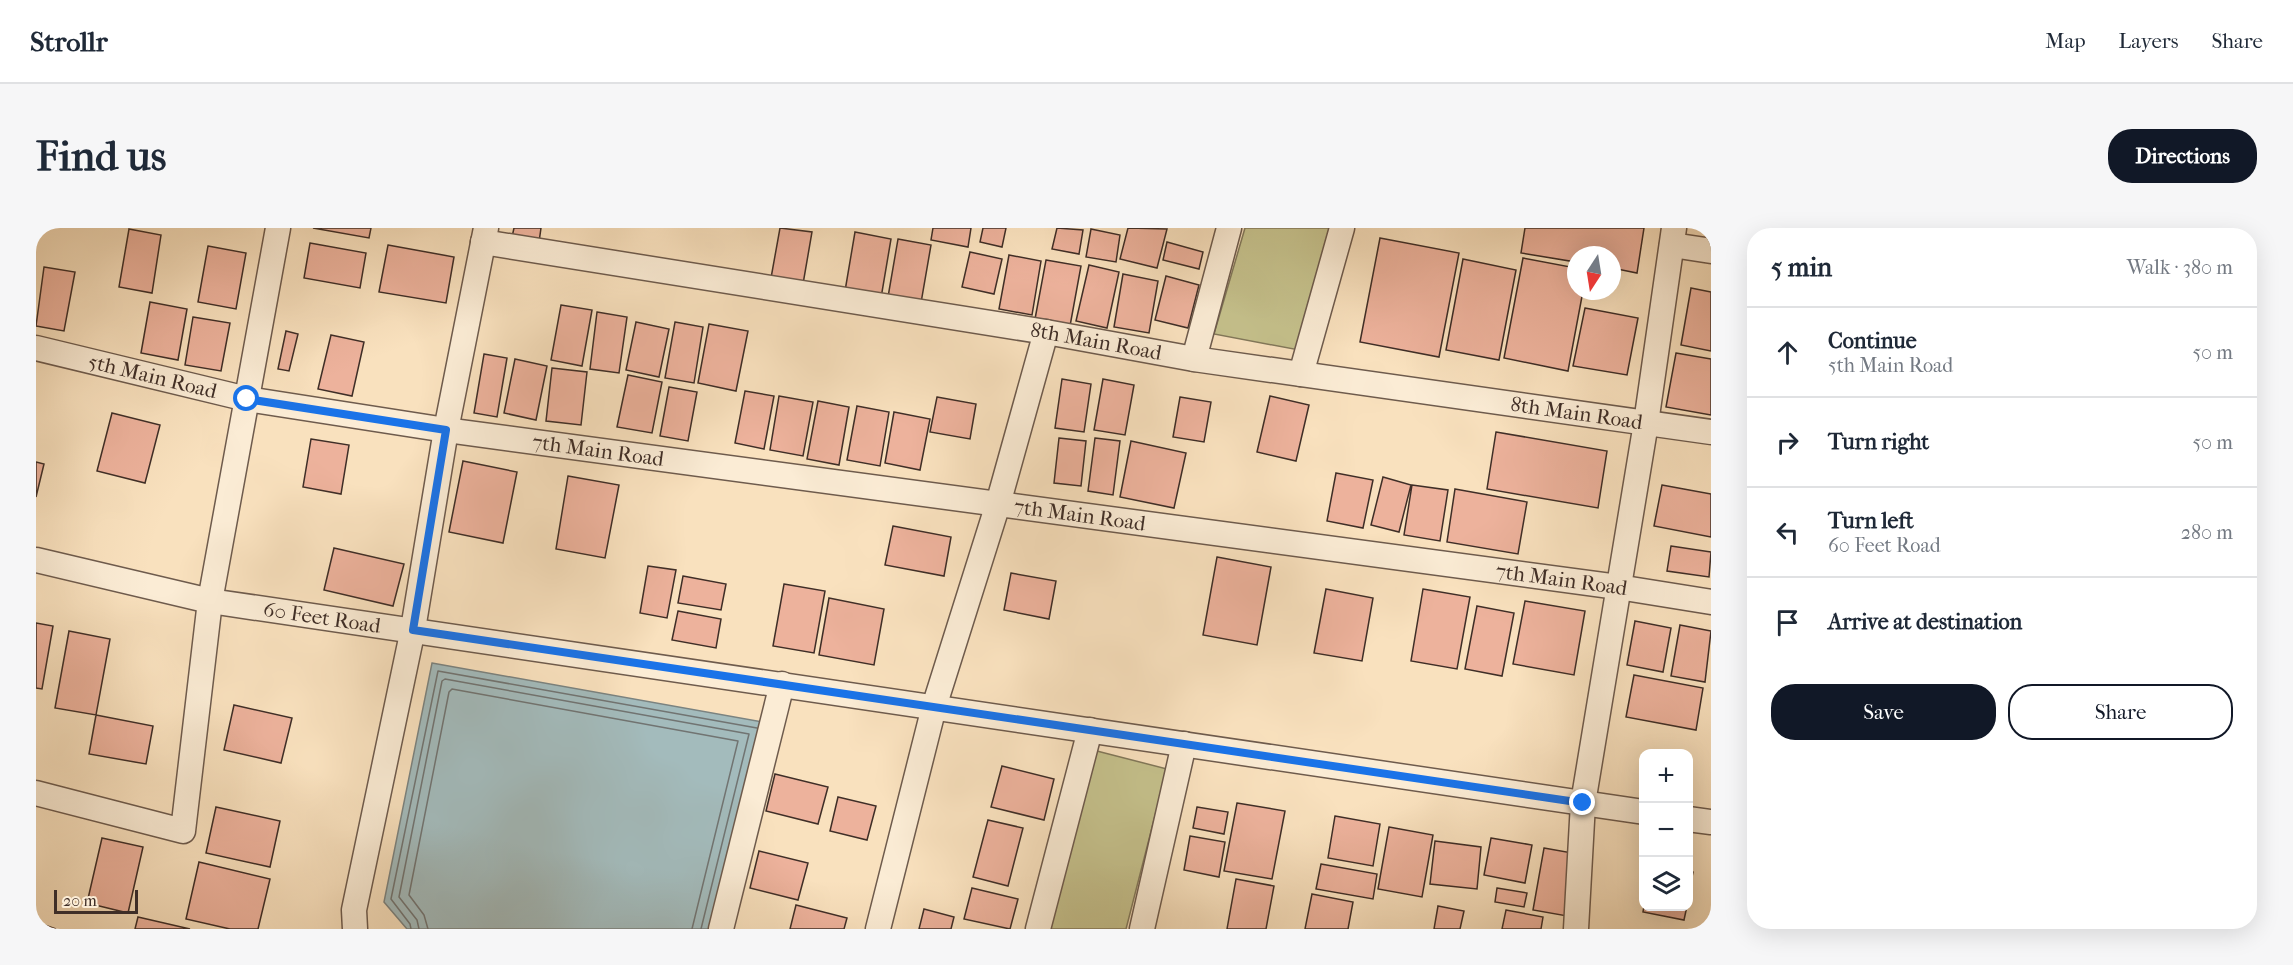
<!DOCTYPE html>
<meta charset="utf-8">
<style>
body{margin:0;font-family:"IM FELL French Canon",serif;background:#f6f6f7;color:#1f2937}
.controls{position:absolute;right:18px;bottom:18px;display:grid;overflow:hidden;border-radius:12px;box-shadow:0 6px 24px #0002}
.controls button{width:54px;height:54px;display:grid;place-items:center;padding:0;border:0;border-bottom:2px solid #e0e1e3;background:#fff;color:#1f2937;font:30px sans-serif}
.compass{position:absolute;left:1531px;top:18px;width:54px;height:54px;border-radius:50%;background:#fff;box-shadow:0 6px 24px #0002;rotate:192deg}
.scale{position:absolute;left:18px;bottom:15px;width:84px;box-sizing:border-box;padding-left:6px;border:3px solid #3f2e27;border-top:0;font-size:16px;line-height:21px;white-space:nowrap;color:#3f2e27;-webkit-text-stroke:4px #fbecd5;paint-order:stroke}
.stop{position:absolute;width:18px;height:18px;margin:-14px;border:4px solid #1a73e8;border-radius:50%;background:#fff}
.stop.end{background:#1a73e8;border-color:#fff;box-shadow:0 2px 6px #0008}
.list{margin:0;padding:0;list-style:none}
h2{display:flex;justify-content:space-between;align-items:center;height:78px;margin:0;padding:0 24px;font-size:26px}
h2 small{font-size:20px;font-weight:400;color:#747a83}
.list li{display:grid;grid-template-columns:39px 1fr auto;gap:18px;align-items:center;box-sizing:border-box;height:90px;padding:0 24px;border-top:2px solid #e0e1e3}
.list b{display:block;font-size:22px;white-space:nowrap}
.list p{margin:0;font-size:20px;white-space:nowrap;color:#747a83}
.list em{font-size:20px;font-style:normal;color:#747a83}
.actions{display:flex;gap:12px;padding:18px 24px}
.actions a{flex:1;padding:14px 0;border:2px solid #111827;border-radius:24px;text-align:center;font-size:21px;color:#111827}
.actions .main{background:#111827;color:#fff}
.icon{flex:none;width:33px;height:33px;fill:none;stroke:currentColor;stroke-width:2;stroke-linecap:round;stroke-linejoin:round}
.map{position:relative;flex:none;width:1675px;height:701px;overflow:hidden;border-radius:24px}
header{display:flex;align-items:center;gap:36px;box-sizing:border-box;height:84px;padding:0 30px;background:#fff;border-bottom:2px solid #e0e1e3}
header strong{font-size:28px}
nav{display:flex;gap:33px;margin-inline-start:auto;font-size:21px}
.intro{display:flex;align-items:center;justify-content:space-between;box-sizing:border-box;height:144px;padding:0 36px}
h1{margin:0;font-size:42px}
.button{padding:15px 27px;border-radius:24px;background:#111827;color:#fff;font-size:21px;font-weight:700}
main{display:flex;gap:36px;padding:0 36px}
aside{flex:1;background:#fff;border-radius:24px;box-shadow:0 6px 24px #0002}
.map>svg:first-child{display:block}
</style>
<header>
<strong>Strollr</strong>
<nav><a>Map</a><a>Layers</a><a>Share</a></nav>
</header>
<div class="intro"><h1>Find us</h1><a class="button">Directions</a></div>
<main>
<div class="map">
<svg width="1675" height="701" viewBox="0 0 1675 701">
<rect width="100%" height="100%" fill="#f9e1be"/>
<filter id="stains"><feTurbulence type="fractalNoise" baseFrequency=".00333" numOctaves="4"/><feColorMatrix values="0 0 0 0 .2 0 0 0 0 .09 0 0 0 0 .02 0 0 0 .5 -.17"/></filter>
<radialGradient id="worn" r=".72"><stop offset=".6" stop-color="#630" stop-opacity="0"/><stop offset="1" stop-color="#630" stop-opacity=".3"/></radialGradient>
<!-- green -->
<path fill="#c5c18c" stroke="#82785a" stroke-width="1.5" d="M1209 0H1297L1263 122 1178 106Z
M1057 522 1131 541 1090 701H1011Z"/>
<!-- water -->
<path fill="#a3bbbc" stroke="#7b8380" stroke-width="1.5" d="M396 435 732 495 678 701H371L348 674Z"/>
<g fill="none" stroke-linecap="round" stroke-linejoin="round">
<!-- shore -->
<path stroke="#717472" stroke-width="1.5" d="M375 701 374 696 355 671 402 443 721 500
M383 701 381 692 363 669 406 453 409 451 713 506 665 701
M392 701 388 687 373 667 413 464 416 461 702 513 656 701"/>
</g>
<!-- building -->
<path fill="#edb29c" stroke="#3f2e27" stroke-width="1.5" d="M277 0H335L333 10Z
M478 0H505L503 14 476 9Z
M744 0 776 4 767 56 735 50Z
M897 0H935L932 19 895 12Z
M947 0H970L966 19 944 14Z
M1021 0 1047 2 1043 26 1016 21Z
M1092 0 1131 1 1121 40 1084 31Z
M1489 0H1608L1601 45 1576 40V27H1540V34L1485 25Z
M93 1 125 7 116 65 83 59Z
M1055 1 1084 7 1080 34 1050 29Z
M819 4 855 11 845 70 809 63Z
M1344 10 1423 25 1403 129 1324 114Z
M862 11 895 17 885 75 852 69Z
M1131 14 1167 24 1163 41 1127 32Z
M274 15 330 25 324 60 268 50Z
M352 17 418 29 410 75 343 64Z
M172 18 210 25 200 81 162 74Z
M934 24 966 31 958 66 926 59Z
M973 27 1005 33 996 87 963 81Z
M1487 30 1540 40V63H1547L1532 143 1468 130Z
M1427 31 1480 42 1463 132 1410 122Z
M1010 32 1045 38 1034 98 999 91Z
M1053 37 1083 44 1071 100 1040 93Z
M8 39 39 44 28 103 0 98Z
M1087 46 1122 53 1113 105 1078 99Z
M1130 48 1163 57 1152 100 1119 92Z
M1655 60 1675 64V123L1645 117Z
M114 74 151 81 142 132 105 125Z
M525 77 556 82 546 138 515 132Z
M1549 80 1602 90 1591 147 1537 138Z
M561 84 591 89 583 145 554 141Z
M157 89 194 95 185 143 149 137Z
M600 94 633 101 623 149 590 142Z
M639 94 667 99 658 155 629 150Z
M673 96 712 103 700 163 662 155Z
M250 103 262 106 253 143 242 141Z
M295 107 328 114 316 168 282 161Z
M1640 125 1675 131V187L1630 179Z
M448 126 471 130 461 189 438 185Z
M479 131 511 138 500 192 468 185Z
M516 140 551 144 545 197 510 193Z
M592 147 626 154 616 205 581 199Z
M1026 151 1055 156 1048 204 1019 200Z
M1067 151 1098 157 1089 207 1058 202Z
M633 159 661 164 652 213 624 208Z
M709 163 738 168 728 221 699 215Z
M743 168 777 174 767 228 734 222Z
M1234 168 1273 177 1260 233 1221 224Z
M901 169 940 176 934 211 894 204Z
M1144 169 1175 174 1168 214 1137 209Z
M782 173 813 179 803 237 771 231Z
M821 178 853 184 844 238 811 232Z
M858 184 894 191 884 242 849 235Z
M76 185 124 197 109 255 61 243Z
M1460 204 1571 223 1562 280 1451 261Z
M1023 210 1050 213 1045 258 1018 255Z
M1059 210 1084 213 1077 267 1052 263Z
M275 211 313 217 305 266 267 259Z
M1095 213 1150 225 1138 280 1084 269Z
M427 233 481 244 467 315 413 304Z
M0 234 8 236 0 269Z
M1300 245 1337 252 1327 300 1291 293Z
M532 248 583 257 569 330 520 321Z
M1347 249 1375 257 1363 304 1335 297Z
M1376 257 1412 262 1404 313 1368 307Z
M1626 257 1675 266V309L1618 298Z
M1419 261 1491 274 1482 326 1411 314Z
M857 298 915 309 908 348 849 337Z
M1635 318 1675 324 1673 349 1631 343Z
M298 320 368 336 357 378 288 362Z
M1181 329 1235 339 1221 417 1167 407Z
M612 338 640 342 631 390 604 385Z
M975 345 1020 353 1013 391 968 382Z
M647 348 690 356 685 382 642 375Z
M748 356 789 363 778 425 737 418Z
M1290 361 1337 370 1326 433 1278 425Z
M1387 361 1434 369 1421 441 1375 433Z
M793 370 848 381 838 437 783 427Z
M1489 373 1549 383 1538 447 1477 436Z
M1441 378 1478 385 1466 448 1429 441Z
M642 383 685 391 680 420 636 412Z
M1599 393 1635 400 1627 444 1591 437Z
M0 395 17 398 6 461 0 460Z
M1644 397 1675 403 1669 454 1635 448Z
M33 403 74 411 60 487 19 480Z
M1598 447 1667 460 1660 502 1590 489Z
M198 477 256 490 245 535 188 522Z
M60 487 117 498 110 536 53 526Z
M966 538 1018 551 1008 592 955 579Z
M739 546 792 559 782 596 730 583Z
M802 569 840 578 831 612 794 603Z
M1201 575 1249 583 1236 651 1188 643Z
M180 579 244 593 234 639 170 625Z
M1161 579 1192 584 1188 606 1157 600Z
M1299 588 1344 596 1337 638 1292 630Z
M952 592 987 600 972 658 937 649Z
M1353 599 1397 607 1386 669 1342 661Z
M1154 608 1189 614 1183 649 1148 642Z
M66 610 107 619 92 685 51 675Z
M1455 610 1496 617 1489 655 1448 647Z
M1399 613 1445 619 1441 661 1394 656Z
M1508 620 1542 626 1531 688 1497 682Z
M723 623 772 635 762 672 714 660Z
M163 634 234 651 222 701H194L150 691Z
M1285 636 1341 646 1337 671 1280 661Z
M1652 643 1657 644 1652 668Z
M1200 651 1238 658 1230 701H1191Z
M936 660 982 671 974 701 928 691Z
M1461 660 1491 665 1488 679 1459 674Z
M1276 666 1317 674 1312 701H1269Z
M760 677 811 690 808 701H754Z
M1402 678 1428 683 1424 701H1398Z
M1608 678H1651L1648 692 1607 684Z
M888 681 918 689 915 701H883Z
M1470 682 1507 689 1505 701H1466Z
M102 689 154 701H99Z
M0 694 20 701H0Z"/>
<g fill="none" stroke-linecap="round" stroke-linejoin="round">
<!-- minor casing -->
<g stroke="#6e5b4d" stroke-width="27">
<g id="minor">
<path id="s1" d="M447 14 1010 104 1158 131 1675 204"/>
<path d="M1636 17 1675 23"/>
<path id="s2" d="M0 120 211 171 410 202 1582 359 1675 374"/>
<path d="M1158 131 1193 0"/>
<path d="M1265 146 1306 0"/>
<path id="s3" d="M0 332 174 373 1608 584"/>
<path d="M0 565 147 603 174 373 242 0"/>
<path d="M1652 591 1675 594"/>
<path d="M319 701 318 682 377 401 410 202 450 0"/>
<path d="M685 701 746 456"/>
<path d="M842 701 898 479 962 276 1010 104"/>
<path d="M1002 701 1054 502"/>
<path d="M1106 701 1148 516"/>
<path d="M1540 701 1547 575 1610 195 1638 0"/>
</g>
</g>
<!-- minor -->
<use href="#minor" stroke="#fbecd5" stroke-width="24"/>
</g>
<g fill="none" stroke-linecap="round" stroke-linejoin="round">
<!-- route -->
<path stroke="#1a73e8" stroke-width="8" d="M211 171 410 202 377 402 1547 575"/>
</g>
<g text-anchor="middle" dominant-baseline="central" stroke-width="4.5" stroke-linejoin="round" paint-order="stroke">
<!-- street labels -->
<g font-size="21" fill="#3f2e27" stroke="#fbecd5">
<text stroke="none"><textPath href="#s1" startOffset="621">8th Main Road</textPath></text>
<text stroke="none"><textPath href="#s2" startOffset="120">5th Main Road</textPath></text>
<text stroke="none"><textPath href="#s1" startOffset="1107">8th Main Road</textPath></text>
<text stroke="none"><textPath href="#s2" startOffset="572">7th Main Road</textPath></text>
<text stroke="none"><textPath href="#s2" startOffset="1058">7th Main Road</textPath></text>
<text stroke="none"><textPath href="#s2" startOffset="1544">7th Main Road</textPath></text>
<text stroke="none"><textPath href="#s3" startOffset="292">60 Feet Road</textPath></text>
</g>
</g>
<rect width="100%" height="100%" filter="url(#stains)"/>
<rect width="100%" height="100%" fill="url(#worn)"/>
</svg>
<div class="controls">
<button>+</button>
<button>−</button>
<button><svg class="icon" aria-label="layers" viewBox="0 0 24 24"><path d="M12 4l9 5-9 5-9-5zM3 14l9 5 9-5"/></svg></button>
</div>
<svg class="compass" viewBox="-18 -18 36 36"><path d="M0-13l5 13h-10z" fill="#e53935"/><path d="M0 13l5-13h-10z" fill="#747a83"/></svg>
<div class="scale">20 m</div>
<div class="stop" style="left:211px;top:171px"></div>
<div class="stop end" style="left:1547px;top:575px"></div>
</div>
<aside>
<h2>5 min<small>Walk · 380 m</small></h2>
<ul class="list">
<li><svg class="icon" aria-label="ahead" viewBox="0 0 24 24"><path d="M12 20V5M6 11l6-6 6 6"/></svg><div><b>Continue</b><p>5th Main Road</p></div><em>50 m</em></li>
<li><svg class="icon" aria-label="right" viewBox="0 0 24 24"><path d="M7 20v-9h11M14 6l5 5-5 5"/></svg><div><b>Turn right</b></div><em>50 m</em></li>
<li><svg class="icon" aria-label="left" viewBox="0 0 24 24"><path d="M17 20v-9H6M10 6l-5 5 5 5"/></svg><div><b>Turn left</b><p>60 Feet Road</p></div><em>280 m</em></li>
<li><svg class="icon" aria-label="arrive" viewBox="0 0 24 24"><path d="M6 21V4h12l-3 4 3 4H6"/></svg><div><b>Arrive at destination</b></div></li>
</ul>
<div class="actions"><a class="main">Save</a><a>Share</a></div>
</aside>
</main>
